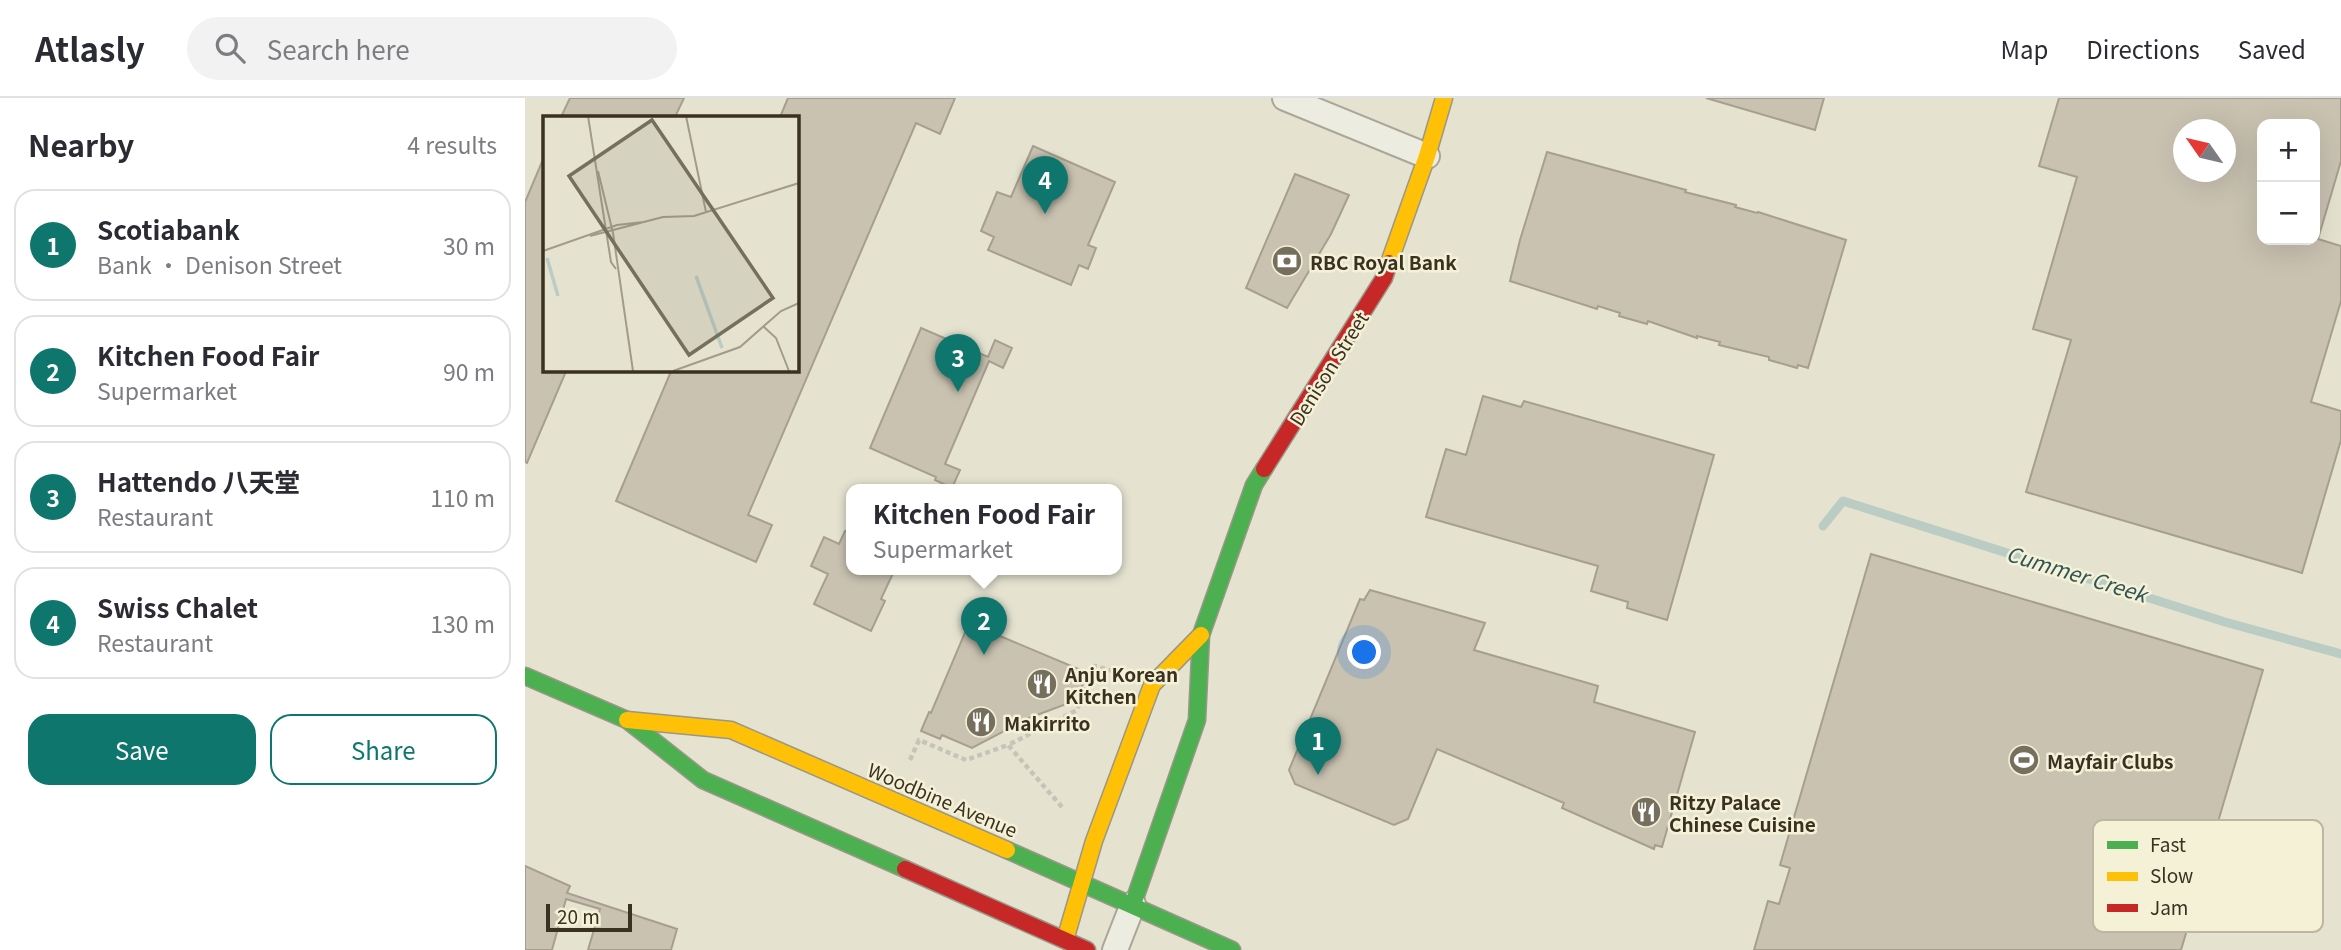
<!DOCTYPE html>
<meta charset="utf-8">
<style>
body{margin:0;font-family:Georgia,"Noto Sans SC",serif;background:#f2f2f3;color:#2b2b33}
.controls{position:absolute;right:21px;top:21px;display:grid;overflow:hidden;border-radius:14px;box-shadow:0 7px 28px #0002}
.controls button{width:63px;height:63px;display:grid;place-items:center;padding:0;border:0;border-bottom:2px solid #e1e1e2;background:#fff;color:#2b2b33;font:35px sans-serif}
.compass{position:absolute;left:1648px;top:21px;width:63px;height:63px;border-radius:50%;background:#fff;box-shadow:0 7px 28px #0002;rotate:304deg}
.scale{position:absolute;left:21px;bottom:18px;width:86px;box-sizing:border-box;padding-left:7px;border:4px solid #3a3120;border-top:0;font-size:19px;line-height:24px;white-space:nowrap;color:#3a3120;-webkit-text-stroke:5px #f5f1d7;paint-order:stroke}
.you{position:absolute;left:840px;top:555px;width:24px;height:24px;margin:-18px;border:5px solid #fff;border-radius:50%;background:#1a73e8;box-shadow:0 0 0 10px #1a73e833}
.badge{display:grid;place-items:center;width:46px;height:46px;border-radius:50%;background:#0f766e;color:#fff;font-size:23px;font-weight:700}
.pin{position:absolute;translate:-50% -58px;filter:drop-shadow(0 2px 4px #0008)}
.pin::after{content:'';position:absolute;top:37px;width:24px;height:21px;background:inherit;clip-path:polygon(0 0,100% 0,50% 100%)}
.popup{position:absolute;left:321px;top:386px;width:276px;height:91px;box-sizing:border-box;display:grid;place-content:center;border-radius:14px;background:#fff;filter:drop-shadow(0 2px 5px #0005);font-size:23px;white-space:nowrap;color:#7c7c81}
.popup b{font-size:26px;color:#2b2b33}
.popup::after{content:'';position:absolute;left:50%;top:100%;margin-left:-14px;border:14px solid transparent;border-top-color:#fff}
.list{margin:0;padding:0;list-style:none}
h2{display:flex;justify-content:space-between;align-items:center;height:91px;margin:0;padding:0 28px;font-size:30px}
h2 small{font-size:23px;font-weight:400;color:#7c7c81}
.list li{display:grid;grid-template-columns:46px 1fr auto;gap:21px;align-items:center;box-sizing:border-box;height:112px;margin:0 14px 14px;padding:0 14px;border:2px solid #e1e1e2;border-radius:21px}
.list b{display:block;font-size:26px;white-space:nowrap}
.list p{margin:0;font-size:23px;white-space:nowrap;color:#7c7c81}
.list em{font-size:23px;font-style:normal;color:#7c7c81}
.actions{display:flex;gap:14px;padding:21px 28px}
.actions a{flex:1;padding:16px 0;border:2px solid #0f766e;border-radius:21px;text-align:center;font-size:24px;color:#0f766e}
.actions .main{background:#0f766e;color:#fff}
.icon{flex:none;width:38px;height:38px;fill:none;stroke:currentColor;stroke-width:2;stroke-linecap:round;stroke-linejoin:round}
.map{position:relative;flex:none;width:1816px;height:852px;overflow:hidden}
header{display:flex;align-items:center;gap:42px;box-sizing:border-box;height:98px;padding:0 35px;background:#fff;border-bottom:2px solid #e1e1e2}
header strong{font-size:33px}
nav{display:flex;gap:38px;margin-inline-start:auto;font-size:24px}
.search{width:490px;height:63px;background:#f2f2f3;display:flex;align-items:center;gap:18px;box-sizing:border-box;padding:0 24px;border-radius:38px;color:#7c7c81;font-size:26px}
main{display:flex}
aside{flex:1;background:#fff}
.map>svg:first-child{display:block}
</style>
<header>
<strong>Atlasly</strong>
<div class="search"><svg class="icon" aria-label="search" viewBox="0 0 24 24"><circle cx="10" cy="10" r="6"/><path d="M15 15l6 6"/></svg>Search here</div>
<nav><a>Map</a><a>Directions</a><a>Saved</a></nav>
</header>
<main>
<aside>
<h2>Nearby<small>4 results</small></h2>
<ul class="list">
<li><span class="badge">1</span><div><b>Scotiabank</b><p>Bank · Denison Street</p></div><em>30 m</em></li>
<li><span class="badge">2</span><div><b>Kitchen Food Fair</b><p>Supermarket</p></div><em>90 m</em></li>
<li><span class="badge">3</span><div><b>Hattendo 八天堂</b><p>Restaurant</p></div><em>110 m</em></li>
<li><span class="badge">4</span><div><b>Swiss Chalet</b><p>Restaurant</p></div><em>130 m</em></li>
</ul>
<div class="actions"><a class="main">Save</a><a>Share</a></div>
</aside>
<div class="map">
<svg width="1816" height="852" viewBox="0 0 1816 852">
<rect width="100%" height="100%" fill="#e5e3d0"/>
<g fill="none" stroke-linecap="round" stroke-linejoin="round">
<!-- stream -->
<path stroke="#baccc3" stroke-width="9" d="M1298 428 1318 403 1700 524 1816 556"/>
</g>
<!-- building -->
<path fill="#c9c2b1" stroke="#a69f8f" stroke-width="2" fill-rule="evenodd" d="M45 0H159L150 19H36Z
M263 0H430L415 36 391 25 223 417 247 427 231 464 91 403 147 271H271V19H255Z
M1181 0H1299L1290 32Z
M1534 0H1816V63L1793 141 1816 148V203L1786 304 1816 313V342L1777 475 1501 394 1546 242 1508 231 1552 79 1514 68ZM1737 26H1790V142H1737ZM1658 32H1700V74H1658Z
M508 48 590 84 563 147 571 150 563 171 554 167 546 187 463 152 469 139 456 133 472 94 486 99Z
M1022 54 1161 92 1160 94 1211 107 1210 109 1232 115 1233 114 1321 142 1283 270 1273 267 1272 270 1244 262V259L1194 247 1195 244 1172 238V240L1123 223 1122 226 1094 218 1095 215 1073 208 1072 211 985 183 995 142Z
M19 59V271H42L2 365 0 364V104Z
M770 76 824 97 806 136 762 210 721 190Z
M396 230 463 259 470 242 487 250 478 270 464 263 420 366 435 372 427 390 410 382 411 379 345 350Z
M958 298 996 309 999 303 1189 357 1142 522 1102 510 1103 504 1066 493 1073 468 901 419 921 351 941 357Z
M320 433 326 436V471H370L356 501 360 503 346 533 289 506 303 476 286 468 299 439 314 446Z
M1346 456 1738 572 1687 744 1694 746 1668 834 1662 832 1656 852H1229L1243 803 1254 806 1265 770 1255 767Z
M845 492 960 525 949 552 1073 588 1069 604 1170 634 1137 749 1130 747 1129 751 1037 710 1039 705 912 651 883 721 869 727 770 686 764 672 835 501 839 502Z
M444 525 563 575 555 593 550 591 544 605 504 620 447 650 417 637 415 641 396 633 404 614 406 615Z
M0 768 45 788 42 795 152 831 146 852H63L75 811 41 801 27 852H0Z"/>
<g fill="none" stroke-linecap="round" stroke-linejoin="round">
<!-- street casing -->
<g stroke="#aaa798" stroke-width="28">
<path id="street" d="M760 0 902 58
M590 852 608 806"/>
</g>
<!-- fast casing -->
<g stroke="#9a9788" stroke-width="19">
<path id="fast" d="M0 578 102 622 178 682 380 771
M482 752 707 852
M608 806 672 622 676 537 729 387 739 371"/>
</g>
<!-- slow casing -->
<g stroke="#9a9788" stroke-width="19">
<path id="slow" d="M864 165 902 58 919 0
M102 622 206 632 482 752
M540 842 569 743 627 587 676 537"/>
</g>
<!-- jam casing -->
<g stroke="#9a9788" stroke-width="19">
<path id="jam" d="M739 371 859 180 864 165
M380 771 562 852"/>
</g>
<!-- path -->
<path stroke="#c6c4b8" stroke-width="4.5" stroke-dasharray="5 3.5" stroke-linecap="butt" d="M385 662 394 642 441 662 483 647
M537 709 483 647 552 612 570 568 591 574"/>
<!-- street -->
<use href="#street" stroke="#edece1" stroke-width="24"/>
<!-- fast -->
<use href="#fast" stroke="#4caf50" stroke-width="16"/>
<!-- slow -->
<use href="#slow" stroke="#ffc107" stroke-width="16"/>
<!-- jam -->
<use href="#jam" stroke="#c62828" stroke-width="16"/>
</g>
<!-- icons -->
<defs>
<g id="bank-disc" transform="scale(1.575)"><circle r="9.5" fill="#766f5e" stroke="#f5f1d7"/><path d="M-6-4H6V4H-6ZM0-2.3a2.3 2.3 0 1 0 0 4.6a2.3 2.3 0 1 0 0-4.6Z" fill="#fff"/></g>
<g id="restaurant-disc" transform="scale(1.575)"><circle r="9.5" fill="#766f5e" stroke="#f5f1d7"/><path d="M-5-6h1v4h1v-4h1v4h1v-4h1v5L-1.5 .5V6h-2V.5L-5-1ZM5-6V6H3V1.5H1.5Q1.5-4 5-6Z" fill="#fff"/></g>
<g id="stadium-disc" transform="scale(1.575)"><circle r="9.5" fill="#766f5e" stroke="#f5f1d7"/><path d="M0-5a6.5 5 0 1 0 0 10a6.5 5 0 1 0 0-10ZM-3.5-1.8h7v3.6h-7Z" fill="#fff"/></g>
</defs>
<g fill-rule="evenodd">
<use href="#bank-disc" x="762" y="163"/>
<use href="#restaurant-disc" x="517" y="586"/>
<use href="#restaurant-disc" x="456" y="624"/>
<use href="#stadium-disc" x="1499" y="662"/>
<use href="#restaurant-disc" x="1121" y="714"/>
</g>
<g text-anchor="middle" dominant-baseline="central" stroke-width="5" stroke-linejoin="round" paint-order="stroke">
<!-- poi labels -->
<g font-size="19" font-weight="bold" fill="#3a3120" stroke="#f5f1d7" text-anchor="start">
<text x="785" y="163">RBC Royal Bank</text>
<text x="540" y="575">Anju Korean<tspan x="540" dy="22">Kitchen</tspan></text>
<text x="479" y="624">Makirrito</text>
<text x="1522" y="662">Mayfair Clubs</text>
<text x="1144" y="703">Ritzy Palace<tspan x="1144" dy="22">Chinese Cuisine</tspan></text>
</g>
<!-- street labels -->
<g font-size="19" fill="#3a3120" stroke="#f5f1d7">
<text transform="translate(803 270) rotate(-58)">Denison Street</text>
<text transform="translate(418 701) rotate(23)">Woodbine Avenue</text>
</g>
<!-- water labels -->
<g font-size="21" font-style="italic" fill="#2f5559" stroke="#f5f1d7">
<text transform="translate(1552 475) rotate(17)">Cummer Creek</text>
</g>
</g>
<!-- overview -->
<g transform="translate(18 18)">
<rect width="256" height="256" fill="#e5e3d0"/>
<path fill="none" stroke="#baccc3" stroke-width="3.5" d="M4 142 15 180M153 160 179 232"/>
<path fill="none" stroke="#a19c8a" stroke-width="2" d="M45 0 68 146 73 153M143 0 163 96M55 55 70 117 90 255M47 120 120 101 151 100 256 67M0 135 74 109 101 106M221 211 233 222 246 255M130 255 197 231 238 195 256 187"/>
<path fill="#766f5e" fill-opacity="0.15" stroke="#766f5e" stroke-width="3.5" d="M109 4 230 182 146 239 26 60Z"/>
<rect width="256" height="256" fill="none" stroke="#3a3120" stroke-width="3.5"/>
</g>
<!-- legend -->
<rect x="1568" y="722" width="230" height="112" rx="10" fill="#f5f1d7" stroke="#bdb7a0" stroke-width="2"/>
<rect x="1582" y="743" width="31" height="8" fill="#4caf50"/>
<rect x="1582" y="774" width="31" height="9" fill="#ffc107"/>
<rect x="1582" y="806" width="31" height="8" fill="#c62828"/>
<g font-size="19" fill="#3a3120">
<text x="1625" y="754">Fast</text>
<text x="1625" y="785">Slow</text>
<text x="1625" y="817">Jam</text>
</g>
</svg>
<div class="controls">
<button>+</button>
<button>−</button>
</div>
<svg class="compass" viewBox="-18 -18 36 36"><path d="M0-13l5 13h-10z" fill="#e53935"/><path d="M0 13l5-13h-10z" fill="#7c7c81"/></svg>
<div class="scale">20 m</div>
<div class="you"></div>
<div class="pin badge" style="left:793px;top:677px">1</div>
<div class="pin badge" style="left:459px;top:557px">2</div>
<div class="popup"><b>Kitchen Food Fair</b>Supermarket</div>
<div class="pin badge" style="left:433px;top:294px">3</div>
<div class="pin badge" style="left:520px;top:116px">4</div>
</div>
</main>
